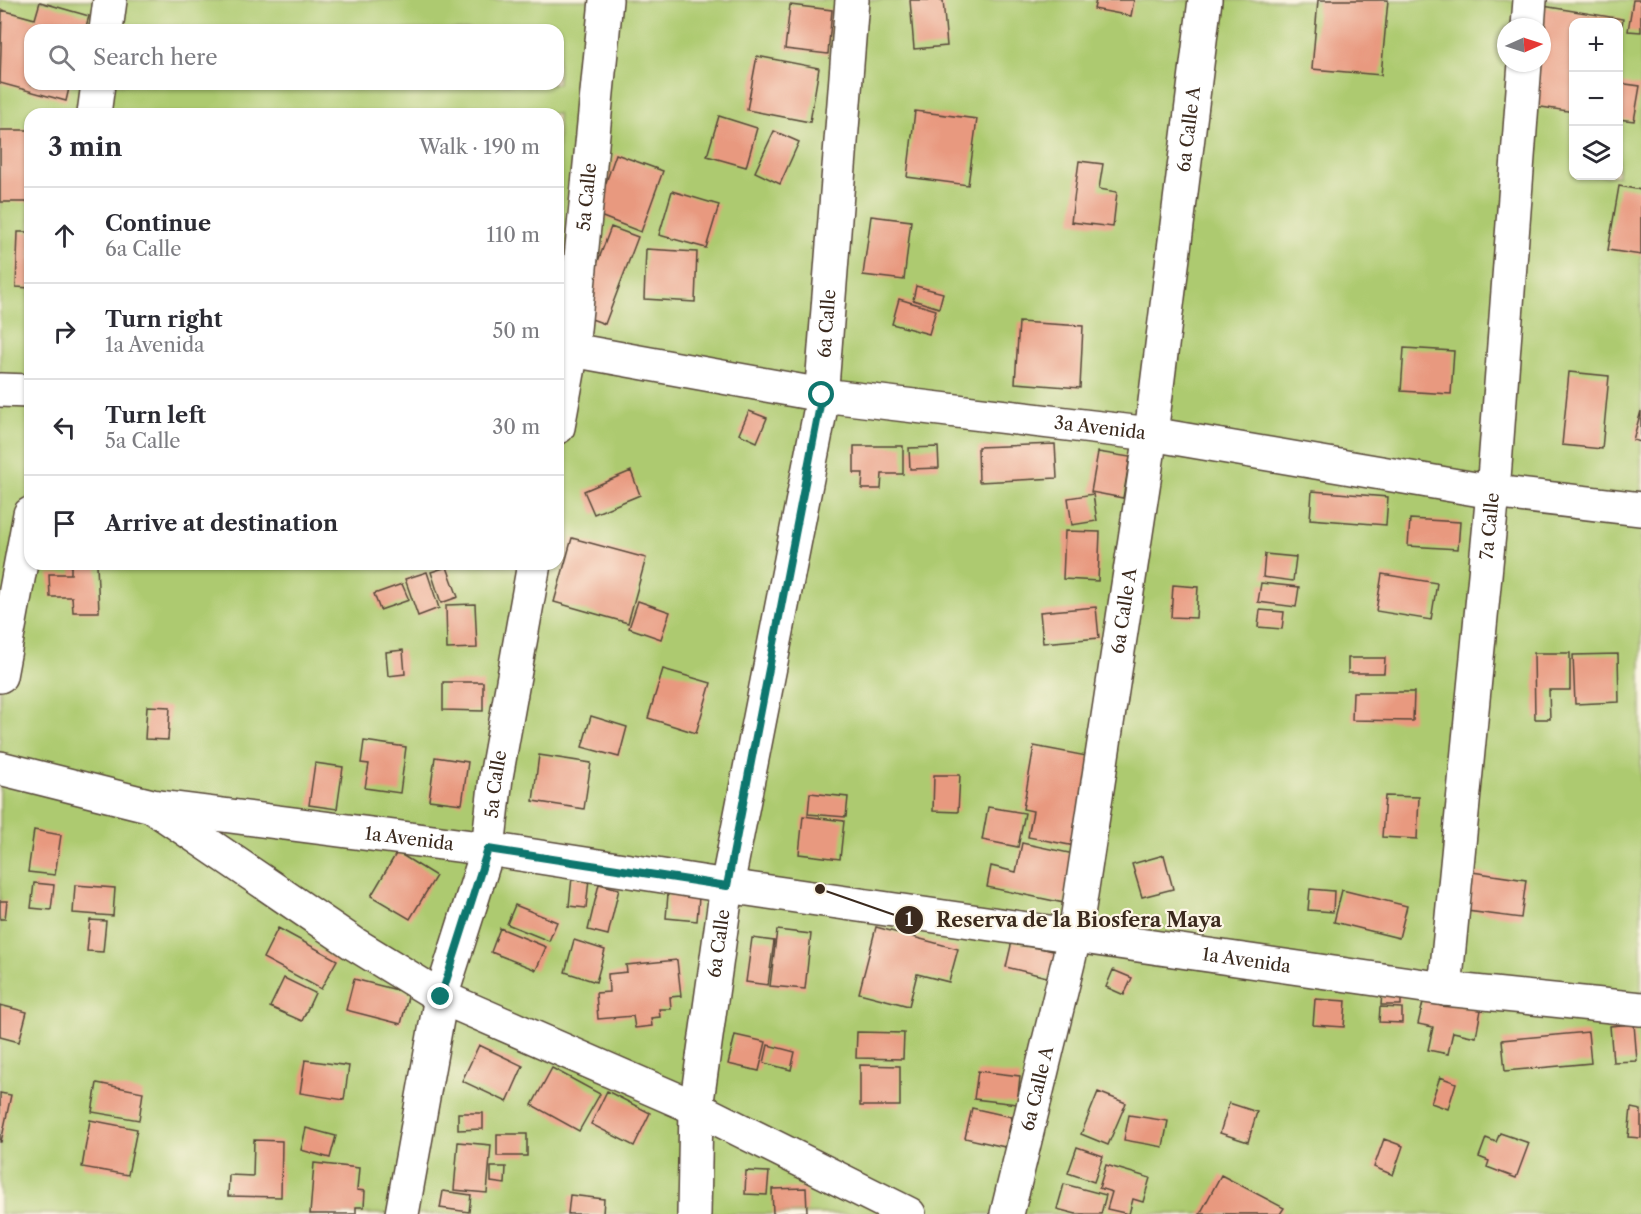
<!DOCTYPE html>
<meta charset="utf-8">
<style>
body{margin:0;font-family:"Libre Caslon Text",serif;background:#f2f2f3;color:#2b2b33}
.controls{position:absolute;right:18px;top:18px;display:grid;overflow:hidden;border-radius:12px;box-shadow:0 2px 4px #0004}
.controls button{width:54px;height:54px;display:grid;place-items:center;padding:0;border:0;border-bottom:2px solid #e1e1e2;background:#fff;color:#2b2b33;font:30px sans-serif}
.compass{position:absolute;left:1497px;top:18px;width:54px;height:54px;border-radius:50%;background:#fff;box-shadow:0 2px 4px #0004;rotate:87deg}
.stop{position:absolute;width:18px;height:18px;margin:-14px;border:4px solid #0f766e;border-radius:50%;background:#fff}
.stop.end{background:#0f766e;border-color:#fff;box-shadow:0 2px 6px #0008}
.list{margin:0;padding:0;list-style:none}
h2{display:flex;justify-content:space-between;align-items:center;height:78px;margin:0;padding:0 24px;font-size:26px}
h2 small{font-size:20px;font-weight:400;color:#7c7c81}
.list li{display:grid;grid-template-columns:39px 1fr auto;gap:18px;align-items:center;box-sizing:border-box;height:96px;padding:0 24px;border-top:2px solid #e1e1e2}
.list b{display:block;font-size:22px;white-space:nowrap}
.list p{margin:0;font-size:20px;white-space:nowrap;color:#7c7c81}
.list em{font-size:20px;font-style:normal;color:#7c7c81}
.icon{flex:none;width:33px;height:33px;fill:none;stroke:currentColor;stroke-width:2;stroke-linecap:round;stroke-linejoin:round}
.map{position:relative;flex:none;width:1641px;height:1214px;overflow:hidden}
.search{position:absolute;background:#fff;box-shadow:0 2px 4px #0004;left:24px;top:24px;width:540px;height:66px;display:flex;align-items:center;gap:15px;box-sizing:border-box;padding:0 21px;border-radius:18px;color:#7c7c81;font-size:22px}
.panel{position:absolute;background:#fff;box-shadow:0 2px 4px #0004;left:24px;top:108px;width:540px;height:462px;border-radius:18px}
.map>svg:first-child{display:block}
</style>
<div class="map">
<svg width="1641" height="1214" viewBox="0 0 1641 1214">
<rect width="100%" height="100%" fill="#fcf5e5"/>
<filter id="ink" filterUnits="userSpaceOnUse"><feTurbulence type="fractalNoise" baseFrequency=".0167" numOctaves="2"/><feDisplacementMap in="SourceGraphic" scale="12" xChannelSelector="R" yChannelSelector="G"/><feConvolveMatrix kernelMatrix="1 2 1 2 8 2 1 2 1" color-interpolation-filters="sRGB"/></filter>
<filter id="wash" filterUnits="userSpaceOnUse"><feTurbulence type="fractalNoise" baseFrequency=".008" numOctaves="4" result="noise"/><feDisplacementMap in="SourceGraphic" scale="24" xChannelSelector="R" yChannelSelector="G"/><feGaussianBlur stdDeviation="1.35" result="paint"/><feColorMatrix in="noise" values="0 0 0 0 0 0 0 0 0 0 0 0 0 0 0 0 0 1.4 0 .05"/><feComposite in="paint" operator="in"/></filter>
<g filter="url(#wash)">
<rect width="100%" height="100%" fill="#f1e2c3"/>
<!-- green -->
<path fill="#adca70" stroke="#747a47" stroke-width="1.5" fill-rule="evenodd" d="M0 0H1641V1214H0ZM1574 22H1618V176H1574ZM1506 27H1542V63H1506ZM30 30H558V84H30ZM30 114H558V564H30Z"/>
<g id="blocks">
<!-- building -->
<path fill="#e8997f" d="M910 0H943L947 46 914 49Z
M1096 0H1134L1131 16 1094 9Z
M1318 0H1388L1381 75 1312 69Z
M1633 0H1641V32L1628 31Z
M40 2 89 16 85 30H30V84H70L66 101 0 83 2 10 35 19Z
M790 5 832 10 828 54 785 49Z
M1543 6 1623 19 1620 37 1618 22H1574V112L1528 105 1535 63H1542Z
M757 56 819 68 810 122 747 110Z
M1618 83 1640 86 1634 121 1618 119Z
M915 111 977 119 968 185 907 177Z
M719 116 757 128 746 167 707 156Z
M0 130H30V202H0Z
M774 131 799 142 780 184 755 172Z
M616 154 663 171 641 232 595 214Z
M1079 161 1103 164 1099 189 1117 192 1113 227 1071 222Z
M1619 186 1641 190V255L1608 250Z
M672 191 719 205 706 248 659 235Z
M871 216 911 221 904 280 863 275Z
M611 227 638 237 605 324 578 314Z
M18 232H30V288L16 287Z
M646 249 697 252 695 302 644 299Z
M916 286 943 293 939 308 913 300Z
M899 299 936 310 929 334 892 324Z
M1019 322 1083 326 1080 388 1015 383Z
M1404 348 1454 351 1451 394 1401 391Z
M1569 372 1609 376 1602 449 1562 445Z
M749 411 767 418 757 442 739 434Z
M1641 411V442L1633 440Z
M1055 444 1057 478 979 482 978 447Z
M854 446H903V474H882L881 489H862L863 473H854Z
M938 447 939 468 910 469 909 448Z
M1098 452 1130 457 1123 498 1091 492Z
M631 471 640 495 594 514 584 491Z
M1312 491 1388 497 1386 525 1310 519Z
M1093 494 1097 521 1072 525 1068 498Z
M1410 519 1460 522 1458 549 1408 546Z
M1065 531 1100 532 1098 581 1063 579Z
M572 538 646 558 628 623 554 602Z
M1265 554 1296 557 1293 581 1263 577Z
M71 564H97L99 612H73L72 597H50L49 574H71Z
M447 567 458 597 441 603 431 572Z
M427 572 439 608 418 616 405 579Z
M1382 574 1437 583 1431 620 1376 611Z
M1261 583 1299 587 1296 607 1258 602Z
M402 584 409 600 380 610 374 594Z
M1173 585 1198 587 1196 618 1171 617Z
M638 601 670 612 661 639 629 628Z
M475 604 477 648 447 649 446 605Z
M1096 607 1099 638 1043 643 1040 612Z
M1260 610 1284 612 1282 629 1258 627Z
M403 650 405 674 388 676 386 652Z
M1534 653H1570V690H1549L1550 719H1535Z
M1618 654 1619 702 1575 704 1573 655Z
M1348 658H1385L1384 673H1348Z
M663 669 711 683 696 733 648 718Z
M443 682H483V711L443 710Z
M1353 692H1414L1413 721 1352 720Z
M147 706 170 707 168 740 145 739Z
M591 716 627 727 619 757 582 747Z
M364 741 406 747 400 793 365 788 369 764 361 763Z
M1034 746 1092 757 1075 846 1028 837 1033 811 1023 809Z
M539 755 591 763 584 809 533 801Z
M435 757 468 762 462 804 429 800Z
M315 763 343 767 337 809 309 805Z
M934 775H960L958 812 933 811Z
M810 793 848 797 846 817 808 814Z
M1385 796 1419 797 1417 839 1382 837Z
M988 807 1025 813 1018 847 982 840Z
M803 816 844 821 840 859 799 854Z
M34 830 61 835 55 875 28 872Z
M1022 843 1074 854 1064 903 987 887 991 866 1016 872Z
M397 852 436 876 410 919 371 896Z
M1164 855 1173 889 1142 897 1132 864Z
M1472 872 1526 880 1521 918 1467 911Z
M572 877 589 879 586 908 569 906Z
M34 883 54 885 51 910 31 908Z
M599 884 619 889 608 935 588 930Z
M75 885 115 888 113 916 73 913Z
M1310 889 1334 891 1333 912 1308 910Z
M1342 890 1407 906 1399 938 1334 922Z
M668 894 699 897 697 921 666 918Z
M0 901H7L5 919H0Z
M515 905 557 922 549 941 507 924Z
M90 920 106 921 103 952 87 951Z
M876 927 958 949 949 982 917 974 909 1006 859 993Z
M278 928 337 960 321 989 263 958Z
M500 928 546 947 536 970 491 952Z
M777 930 811 934 805 989 770 986Z
M752 938 774 941 768 985 746 982Z
M574 940 605 950 596 982 565 972Z
M1012 941 1061 953 1055 979 1006 967Z
M677 960 681 996 670 997 671 1009H659L660 1017 651 1018 652 1026 635 1028 633 1016 598 1019 596 993 609 992 608 974 627 972 626 965Z
M1113 970 1132 978 1124 995 1106 987Z
M284 978 315 993 302 1021 270 1007Z
M354 979 409 993 401 1024 346 1010Z
M1382 993 1401 994V1005H1381Z
M1424 998 1481 1010 1476 1037 1453 1032 1448 1054 1428 1050 1433 1027 1418 1024Z
M1315 999 1346 1001 1344 1027 1313 1025Z
M0 1005 27 1012 19 1042 0 1037Z
M1380 1007 1402 1008V1023L1379 1022Z
M1634 1024 1637 1061 1613 1062 1610 1026Z
M857 1032 904 1033 903 1059 856 1058Z
M1588 1032 1591 1063 1505 1071 1502 1040Z
M735 1035 766 1042 759 1071 728 1064Z
M479 1045 523 1066 507 1102 462 1081Z
M768 1045 795 1052 791 1070 764 1063Z
M305 1060 349 1066 344 1100 300 1093Z
M860 1065 900 1066V1106H860Z
M552 1068 600 1094 579 1131 532 1105Z
M978 1071 1020 1076 1017 1104 974 1099Z
M1440 1077 1456 1083 1448 1109 1431 1103Z
M97 1083 143 1092 139 1120 92 1112Z
M607 1091 650 1113 634 1146 591 1124Z
M1098 1092 1126 1103 1108 1145 1081 1134Z
M0 1093 11 1095 1 1142H0Z
M1229 1103 1257 1112 1248 1142 1220 1133Z
M972 1108 1012 1117 1005 1147 965 1138Z
M1631 1108 1641 1110V1138L1628 1137Z
M458 1113H483V1129L458 1130Z
M1129 1115 1168 1121 1163 1147 1124 1140Z
M90 1120 137 1129 128 1175 82 1167Z
M306 1128 336 1136 330 1158 301 1150Z
M1500 1133 1529 1143 1516 1178 1487 1167 1489 1161 1479 1157 1486 1138 1496 1142Z
M497 1134H527V1156H497Z
M1384 1139 1403 1146 1393 1175 1374 1167Z
M254 1140 282 1141 281 1197 228 1196 229 1175 253 1176Z
M458 1142 491 1145 487 1193 454 1190Z
M1077 1147 1103 1156 1094 1182 1068 1173Z
M314 1163 359 1168 357 1190 365 1191 364 1207H356V1214H310Z
M1106 1165 1150 1178 1143 1202 1133 1199 1129 1214 1107 1209 1112 1192 1099 1188Z
M491 1167H506L505 1184 491 1182Z
M746 1171 769 1172 767 1195 745 1194Z
M1221 1175 1284 1208 1280 1214H1200Z
M1064 1184 1106 1195 1101 1214H1076L1057 1209Z
M806 1188 807 1212 773 1214 772 1189Z
M443 1191 471 1195 469 1212 440 1208Z
M570 1195 604 1199 603 1214H568Z"/>
</g>
</g>
<g filter="url(#ink)">
<use href="#blocks" fill-opacity="0" stroke="#564637" stroke-width="1.5"/>
<g fill="none" stroke-linecap="round" stroke-linejoin="round">
<!-- minor casing -->
<g stroke="#564637" stroke-width="36">
<g id="minor">
<path d="M1528 27 1530 0"/>
<path d="M106 30 110 0"/>
<path d="M94 114 98 84"/>
<path id="s1" d="M558 350H572L822 395 1151 434 1493 492 1641 509"/>
<path d="M0 390 30 391"/>
<path id="s2" d="M558 427 572 350 606 0"/>
<path d="M0 676 30 514"/>
<path id="s3" d="M0 768 152 806 488 849 727 886 1445 989 1641 1009"/>
<path d="M156 809 353 943 441 997 696 1108 909 1214"/>
<path id="s4" d="M1445 989 1493 492 1525 63"/>
<path id="s5" d="M402 1214 441 997 488 849 496 777 534 564"/>
<path id="s6" d="M694 1214 696 1108 727 886 820 412 852 0"/>
<path id="s7" d="M1007 1214 1075 934 1151 434 1205 0"/>
</g>
</g>
<!-- minor -->
<use href="#minor" stroke="#fff" stroke-width="33"/>
</g>
</g>
<g fill="none" stroke-linecap="round" stroke-linejoin="round" filter="url(#ink)">
<!-- route -->
<path stroke="#0f766e" stroke-width="8" d="M441 997 488 849 727 886 822 395"/>
</g>
<g text-anchor="middle" dominant-baseline="central" stroke-width="4.5" stroke-linejoin="round" paint-order="stroke">
<!-- street labels -->
<g font-size="18" fill="#3b2a1e" stroke="#fcf5e5">
<text stroke="none"><textPath href="#s7" startOffset="1101">6a Calle A</textPath></text>
<text stroke="none"><textPath href="#s2" startOffset="232">5a Calle</textPath></text>
<text stroke="none"><textPath href="#s6" startOffset="902">6a Calle</textPath></text>
<text stroke="none"><textPath href="#s1" startOffset="548">3a Avenida</textPath></text>
<text stroke="none"><textPath href="#s4" startOffset="465">7a Calle</textPath></text>
<text stroke="none"><textPath href="#s7" startOffset="615">6a Calle A</textPath></text>
<text stroke="none"><textPath href="#s5" startOffset="441">5a Calle</textPath></text>
<text stroke="none"><textPath href="#s3" startOffset="416">1a Avenida</textPath></text>
<text stroke="none"><textPath href="#s6" startOffset="272">6a Calle</textPath></text>
<text stroke="none"><textPath href="#s3" startOffset="1262">1a Avenida</textPath></text>
<text stroke="none"><textPath href="#s7" startOffset="129">6a Calle A</textPath></text>
</g>
</g>
<!-- callouts -->
<path fill="none" stroke="#3b2a1e" stroke-width="2" d="M820 889L909 920"/>
<g fill="#3b2a1e" stroke="#fcf5e5" stroke-width="2">
<circle cx="820" cy="889" r="6"/>
<circle cx="909" cy="920" r="15"/>
</g>
<g font-size="18" text-anchor="middle" font-weight="bold" fill="#fff">
<text x="909" y="926">1</text>
</g>
<g font-size="20" text-anchor="middle" font-weight="bold" fill="#3b2a1e" stroke="#fcf5e5" stroke-width="4.5" stroke-linejoin="round" paint-order="stroke">
<text x="1079" y="927">Reserva de la Biosfera Maya</text>
</g>
</svg>
<div class="controls">
<button>+</button>
<button>−</button>
<button><svg class="icon" aria-label="layers" viewBox="0 0 24 24"><path d="M12 4l9 5-9 5-9-5zM3 14l9 5 9-5"/></svg></button>
</div>
<svg class="compass" viewBox="-18 -18 36 36"><path d="M0-13l5 13h-10z" fill="#e53935"/><path d="M0 13l5-13h-10z" fill="#7c7c81"/></svg>
<div class="stop" style="left:822px;top:395px"></div>
<div class="stop end" style="left:441px;top:997px"></div>
<div class="search"><svg class="icon" aria-label="search" viewBox="0 0 24 24"><circle cx="10" cy="10" r="6"/><path d="M15 15l6 6"/></svg>Search here</div>
<section class="panel">
<h2>3 min<small>Walk · 190 m</small></h2>
<ul class="list">
<li><svg class="icon" aria-label="ahead" viewBox="0 0 24 24"><path d="M12 20V5M6 11l6-6 6 6"/></svg><div><b>Continue</b><p>6a Calle</p></div><em>110 m</em></li>
<li><svg class="icon" aria-label="right" viewBox="0 0 24 24"><path d="M7 20v-9h11M14 6l5 5-5 5"/></svg><div><b>Turn right</b><p>1a Avenida</p></div><em>50 m</em></li>
<li><svg class="icon" aria-label="left" viewBox="0 0 24 24"><path d="M17 20v-9H6M10 6l-5 5 5 5"/></svg><div><b>Turn left</b><p>5a Calle</p></div><em>30 m</em></li>
<li><svg class="icon" aria-label="arrive" viewBox="0 0 24 24"><path d="M6 21V4h12l-3 4 3 4H6"/></svg><div><b>Arrive at destination</b></div></li>
</ul>
</section>
</div>
